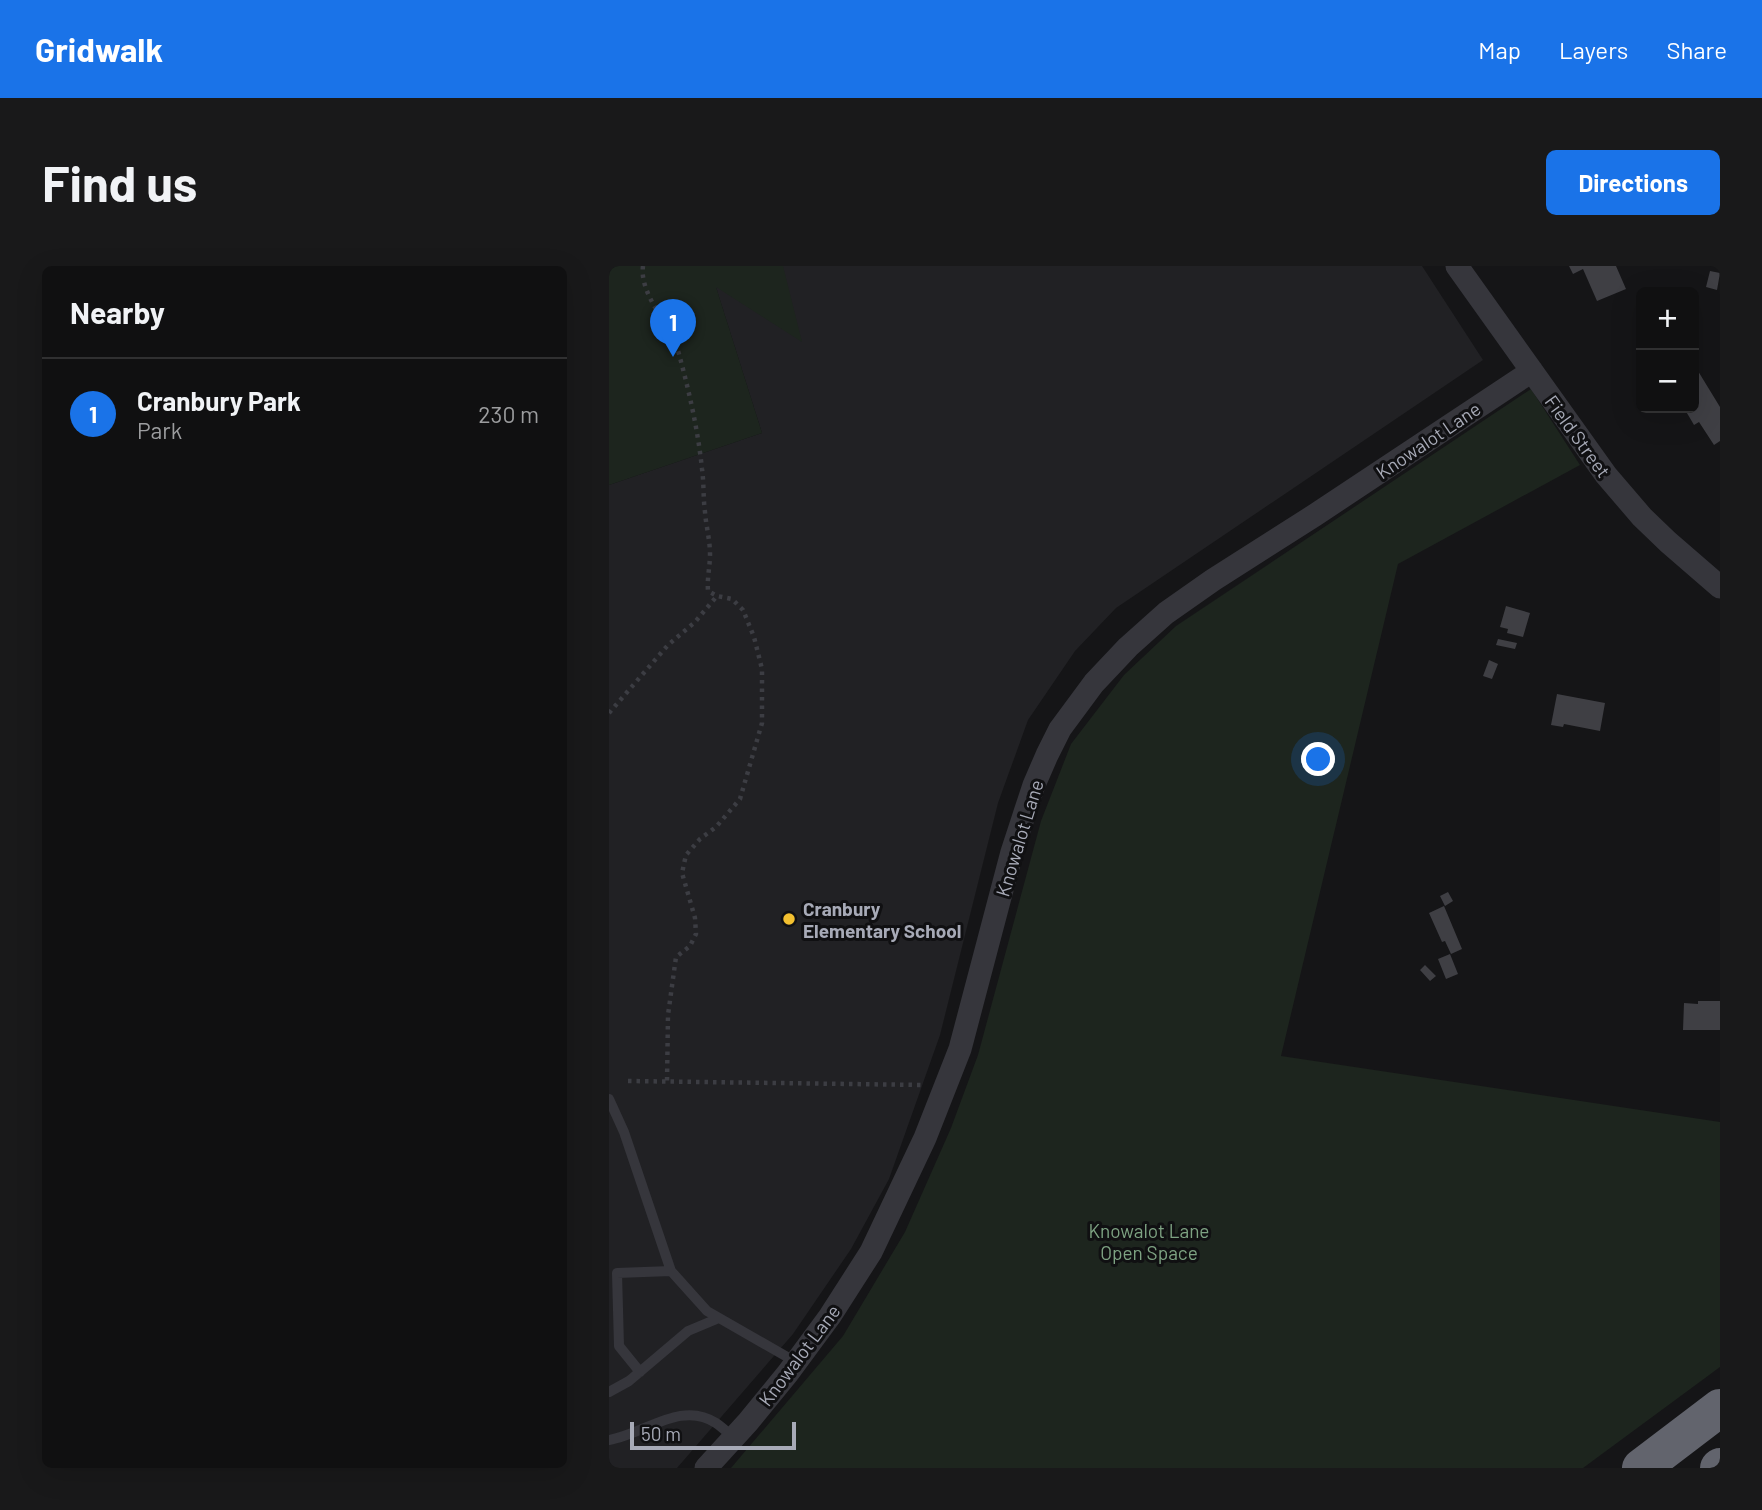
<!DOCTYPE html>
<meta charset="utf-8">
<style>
body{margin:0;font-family:Barlow,sans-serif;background:#19191a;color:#f1f3f6}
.controls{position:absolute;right:21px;top:21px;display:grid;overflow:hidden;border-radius:10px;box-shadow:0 7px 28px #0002}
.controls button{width:63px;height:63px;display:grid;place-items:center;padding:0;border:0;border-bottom:2px solid #303031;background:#101011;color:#f1f3f6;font:35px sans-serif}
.scale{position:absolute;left:21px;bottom:18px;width:166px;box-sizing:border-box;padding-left:7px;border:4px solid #a7aab7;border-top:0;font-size:19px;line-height:24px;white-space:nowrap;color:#a7aab7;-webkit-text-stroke:5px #101012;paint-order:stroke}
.you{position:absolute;left:710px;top:494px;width:24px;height:24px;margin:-18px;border:5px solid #fff;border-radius:50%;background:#1a73e8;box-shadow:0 0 0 10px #1a73e833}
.badge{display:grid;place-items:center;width:46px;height:46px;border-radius:50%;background:#1a73e8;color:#fff;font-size:23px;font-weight:700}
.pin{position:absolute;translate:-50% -58px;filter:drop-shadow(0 2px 4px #0008)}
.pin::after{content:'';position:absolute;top:37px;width:24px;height:21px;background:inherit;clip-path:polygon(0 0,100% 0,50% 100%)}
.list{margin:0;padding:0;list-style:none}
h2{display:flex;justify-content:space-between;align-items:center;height:91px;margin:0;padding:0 28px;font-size:30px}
h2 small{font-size:23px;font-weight:400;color:#9c9d9f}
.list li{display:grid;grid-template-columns:46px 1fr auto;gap:21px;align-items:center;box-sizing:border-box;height:112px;padding:0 28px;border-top:2px solid #303031}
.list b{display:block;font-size:26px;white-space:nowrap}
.list p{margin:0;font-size:23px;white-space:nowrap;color:#9c9d9f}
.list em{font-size:23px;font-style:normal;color:#9c9d9f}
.map{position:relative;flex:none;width:1111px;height:1202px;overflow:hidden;border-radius:10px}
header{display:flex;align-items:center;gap:42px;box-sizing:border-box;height:98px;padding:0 35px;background:#1a73e8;color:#fff}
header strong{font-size:33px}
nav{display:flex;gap:38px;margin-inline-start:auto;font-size:24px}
.intro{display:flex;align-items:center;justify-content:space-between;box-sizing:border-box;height:168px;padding:0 42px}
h1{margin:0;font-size:49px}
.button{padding:18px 32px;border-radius:10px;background:#1a73e8;color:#fff;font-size:24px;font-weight:700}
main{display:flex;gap:42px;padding:0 42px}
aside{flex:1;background:#101011;border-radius:10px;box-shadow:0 7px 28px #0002}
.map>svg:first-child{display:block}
</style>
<header>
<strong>Gridwalk</strong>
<nav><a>Map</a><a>Layers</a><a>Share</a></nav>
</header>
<div class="intro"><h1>Find us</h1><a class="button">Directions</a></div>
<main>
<aside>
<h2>Nearby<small></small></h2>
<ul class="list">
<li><span class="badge">1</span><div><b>Cranbury Park</b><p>Park</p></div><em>230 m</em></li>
</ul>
</aside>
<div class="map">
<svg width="1111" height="1202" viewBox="0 0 1111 1202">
<rect width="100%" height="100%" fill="#151517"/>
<!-- built -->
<path fill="#212124" d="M129 0H813L874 94 507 342 466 385 419 454 389 537 331 769 280 913 242 983 184 1068 68 1202H0V219L153 167 105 15Z"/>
<!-- green -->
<path fill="#1d251e" d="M0 0H174L193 76 107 21 153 167 0 219Z
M922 123 971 199 789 298 672 790 1111 856V1101L974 1202H122L234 1070 296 966 342 862 369 789 432 555 462 478 515 409 567 360Z"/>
<!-- building -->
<path fill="#3f3f44" d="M960 0H1007L1017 23 988 35 974 3 964 8Z
M1101 5 1111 7 1108 24 1097 21Z
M1089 105 1111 141V175L1105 179 1090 156 1085 159 1075 142H1085V108Z
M897 340 921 347 914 371 898 367 899 363 891 361Z
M889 373 908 377 906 383 887 379Z
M880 394 889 398 883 413 874 410Z
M948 428 996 437 991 465 955 458 954 461 942 459Z
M839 626 844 635 836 640 831 630Z
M835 640 853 683 842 688 836 675 833 676 820 647Z
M841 688 849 708 837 713 829 693Z
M816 699 827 710 821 715 811 704Z
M1089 735H1111V764H1074L1075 737 1089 738Z"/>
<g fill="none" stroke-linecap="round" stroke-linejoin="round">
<!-- path -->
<path stroke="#3c3d43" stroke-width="4.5" stroke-dasharray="3.5 5" stroke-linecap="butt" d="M34 0C30 29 62 59 70 88 80 125 89 164 93 203 95 217 94 231 96 246 97 260 101 274 101 288 101 301 98 311 99 325L108 330 123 333 134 344 145 371 153 403V457L131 533 107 561 91 573 77 589 73 607 86 652 87 668 81 680 67 691 59 749 58 816
M0 447 59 379 86 356 108 330
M19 815 315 819"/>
<!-- lane -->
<path stroke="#36363c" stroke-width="10" d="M0 833 15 866 62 1005 98 1045 187 1096
M31 1106 10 1080 8 1007 62 1005
M0 1126 20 1115 79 1065 110 1052
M0 1174C36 1168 72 1134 107 1157 113 1161 119 1167 125 1172"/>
<!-- street -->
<path stroke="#36363c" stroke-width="23" d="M848 0 997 209 1033 251 1059 276 1111 321
M97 1202 139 1156 179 1107 221 1050 262 986 316 872 351 783 403 586 425 519 438 489 451 463 485 417 519 381 557 347 604 314 706 249 923 105"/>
<!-- highway -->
<path stroke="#62646d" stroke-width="38" d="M1032 1202 1111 1142
M1110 1202 1111 1201"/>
</g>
<!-- markers -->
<circle fill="#f3c030" stroke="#101012" stroke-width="2.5" cx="180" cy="653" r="7"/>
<g text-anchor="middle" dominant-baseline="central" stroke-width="6" stroke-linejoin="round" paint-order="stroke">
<!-- street labels -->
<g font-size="19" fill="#a7aab7" stroke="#101012">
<text transform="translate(969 170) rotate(54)">Field Street</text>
<text transform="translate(819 174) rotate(-34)">Knowalot Lane</text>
<text transform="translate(410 572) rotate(-73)">Knowalot Lane</text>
<text transform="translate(190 1089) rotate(-53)">Knowalot Lane</text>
</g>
<!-- poi labels -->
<g font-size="19" font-weight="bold" fill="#a7aab7" stroke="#101012" text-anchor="start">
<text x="194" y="642">Cranbury<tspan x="194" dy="22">Elementary School</tspan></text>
</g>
<!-- park labels -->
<g font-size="19" fill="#7da282" stroke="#101012">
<text x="540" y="964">Knowalot Lane<tspan x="540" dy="22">Open Space</tspan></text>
</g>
</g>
</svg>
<div class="controls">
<button>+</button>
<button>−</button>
</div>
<div class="scale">50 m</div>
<div class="you"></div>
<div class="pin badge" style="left:64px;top:91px">1</div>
</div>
</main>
